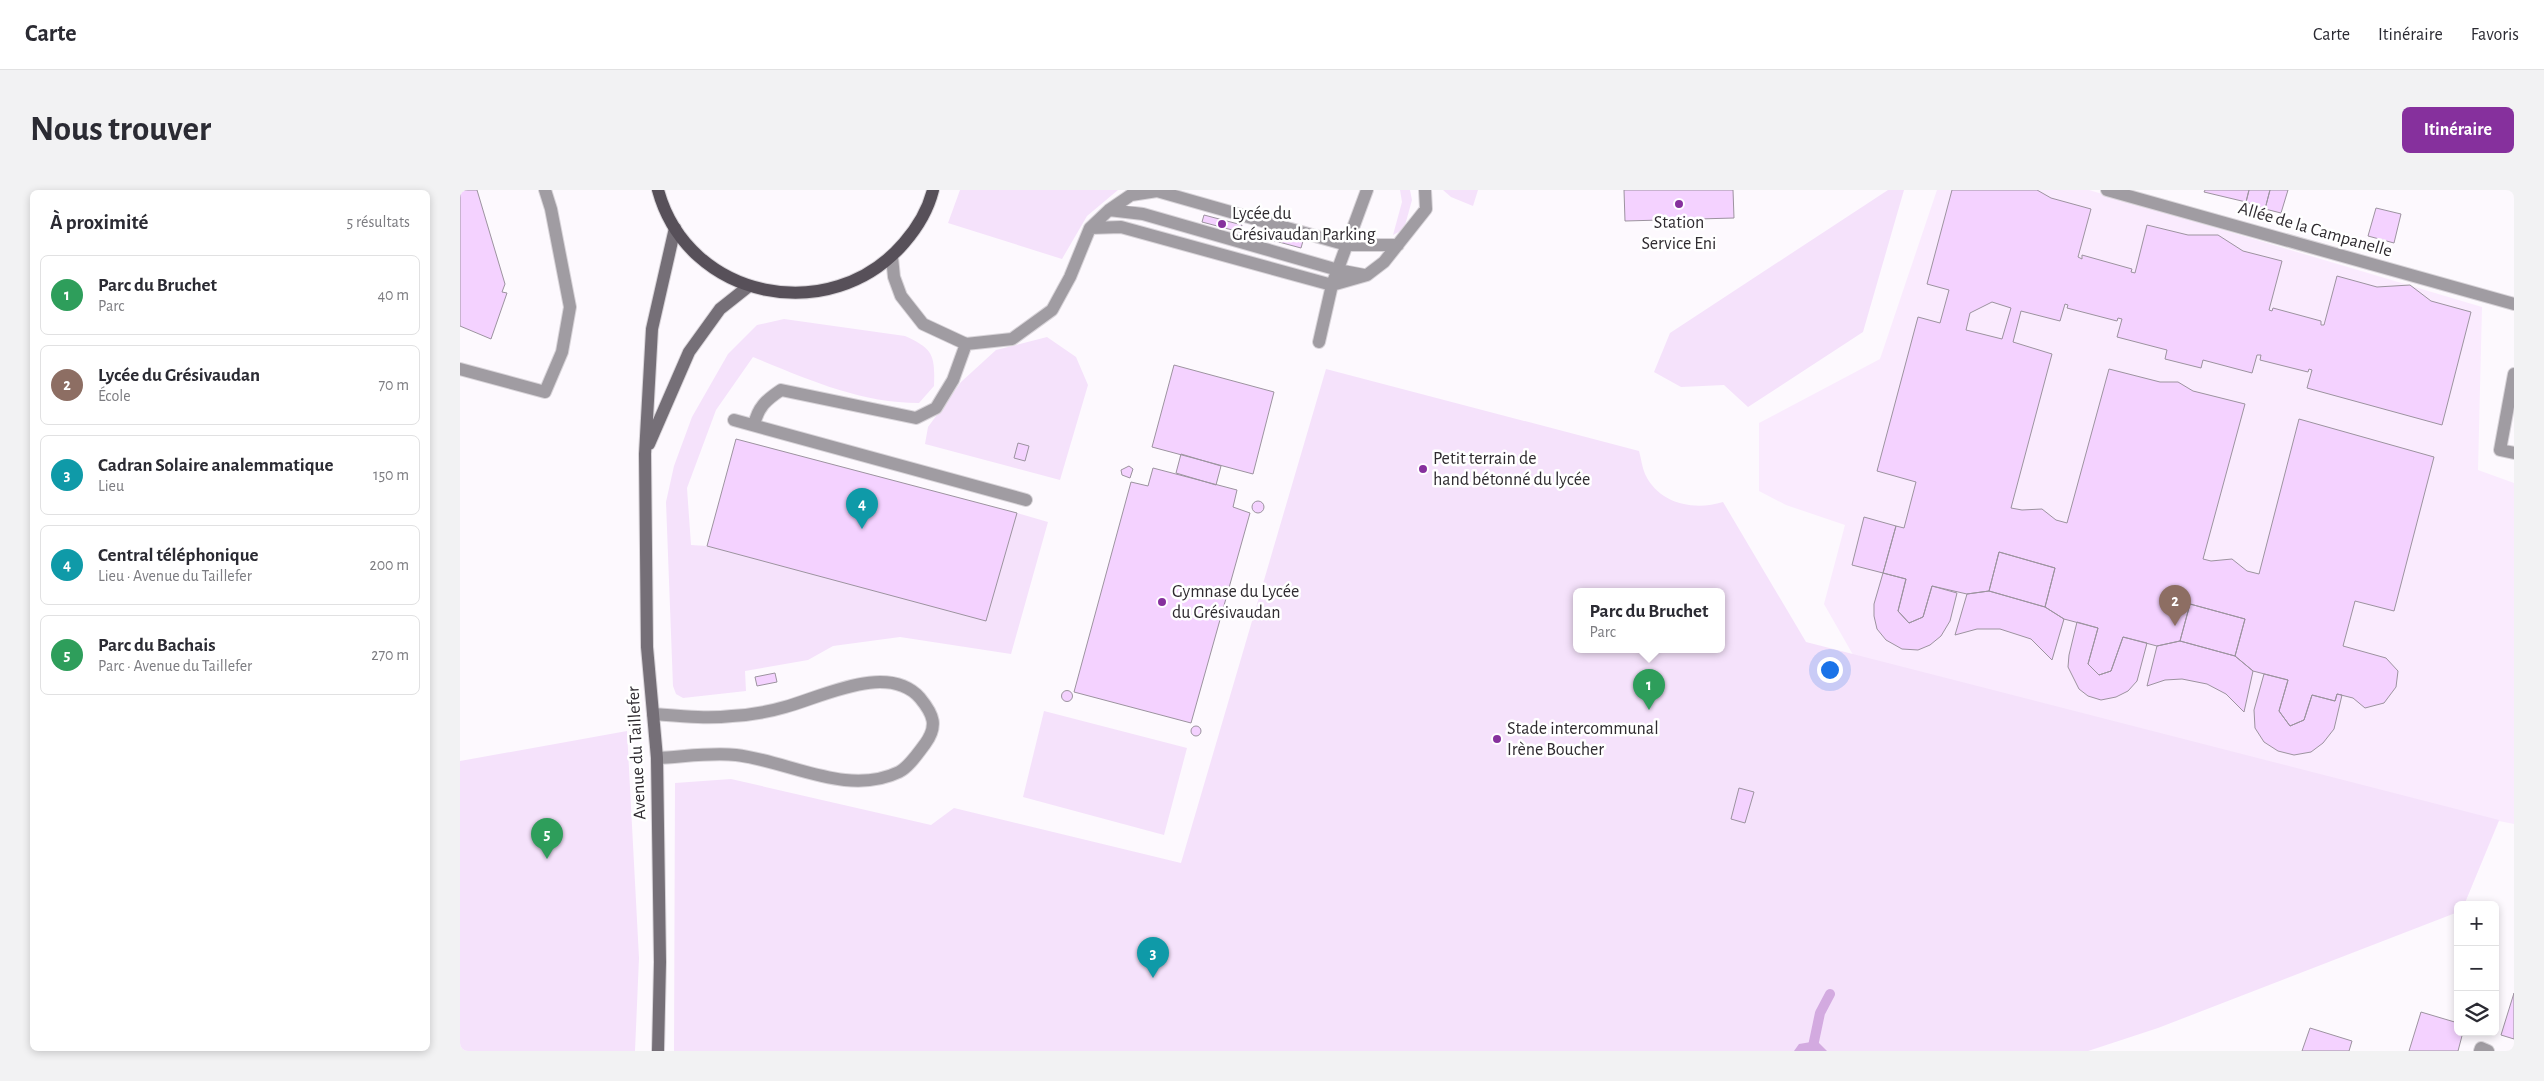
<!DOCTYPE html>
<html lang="fr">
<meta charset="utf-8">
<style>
body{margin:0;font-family:"Alegreya Sans",sans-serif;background:#f2f2f3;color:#2b2b33}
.controls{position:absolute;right:15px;bottom:15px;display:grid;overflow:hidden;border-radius:8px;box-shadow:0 2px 8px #0003}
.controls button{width:45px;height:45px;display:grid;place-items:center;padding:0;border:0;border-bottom:1px solid #e1e1e2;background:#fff;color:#2b2b33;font:25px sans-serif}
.you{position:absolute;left:1369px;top:479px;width:18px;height:18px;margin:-12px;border:4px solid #fff;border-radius:50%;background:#1a73e8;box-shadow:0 0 0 8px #1a73e833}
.badge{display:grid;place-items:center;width:32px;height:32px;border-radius:50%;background:#86309d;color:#fff;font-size:16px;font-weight:700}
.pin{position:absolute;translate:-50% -41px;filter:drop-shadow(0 1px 2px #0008)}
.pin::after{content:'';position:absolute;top:26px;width:18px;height:15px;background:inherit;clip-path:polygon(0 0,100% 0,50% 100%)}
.popup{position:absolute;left:1113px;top:398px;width:152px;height:65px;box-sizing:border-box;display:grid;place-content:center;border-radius:8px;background:#fff;filter:drop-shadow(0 1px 4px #0005);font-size:16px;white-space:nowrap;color:#7c7c81}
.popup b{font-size:19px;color:#2b2b33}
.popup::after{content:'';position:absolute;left:50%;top:100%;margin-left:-10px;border:10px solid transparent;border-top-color:#fff}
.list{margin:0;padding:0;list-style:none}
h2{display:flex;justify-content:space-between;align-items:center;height:65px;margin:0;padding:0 20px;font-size:21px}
h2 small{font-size:16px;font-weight:400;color:#7c7c81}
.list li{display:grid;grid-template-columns:32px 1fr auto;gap:15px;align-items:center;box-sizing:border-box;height:80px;margin:0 10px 10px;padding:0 10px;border:1px solid #e1e1e2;border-radius:8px}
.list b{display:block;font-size:19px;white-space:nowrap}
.list p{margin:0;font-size:16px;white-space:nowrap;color:#7c7c81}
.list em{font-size:16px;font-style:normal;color:#7c7c81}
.icon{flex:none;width:28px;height:28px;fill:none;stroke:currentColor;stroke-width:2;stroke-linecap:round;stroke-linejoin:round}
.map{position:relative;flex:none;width:2054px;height:861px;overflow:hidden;border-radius:8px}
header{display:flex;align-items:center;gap:30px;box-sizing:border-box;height:70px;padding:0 25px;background:#fff;border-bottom:1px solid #e1e1e2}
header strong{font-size:24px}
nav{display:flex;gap:28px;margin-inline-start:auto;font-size:18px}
.intro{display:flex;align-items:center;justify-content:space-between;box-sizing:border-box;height:120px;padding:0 30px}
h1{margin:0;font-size:35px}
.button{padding:12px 22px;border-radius:8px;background:#86309d;color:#fff;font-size:18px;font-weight:700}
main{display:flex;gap:30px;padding:0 30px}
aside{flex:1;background:#fff;border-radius:8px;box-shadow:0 2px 8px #0003}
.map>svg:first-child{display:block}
</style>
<header>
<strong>Carte</strong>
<nav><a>Carte</a><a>Itinéraire</a><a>Favoris</a></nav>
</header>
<div class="intro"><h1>Nous trouver</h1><a class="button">Itinéraire</a></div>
<main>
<aside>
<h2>À proximité<small>5 résultats</small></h2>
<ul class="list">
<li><span class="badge" style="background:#2e9e5b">1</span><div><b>Parc du Bruchet</b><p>Parc</p></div><em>40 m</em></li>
<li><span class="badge" style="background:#8d6e63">2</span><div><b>Lycée du Grésivaudan</b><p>École</p></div><em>70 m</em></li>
<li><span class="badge" style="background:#0f9aa8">3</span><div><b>Cadran Solaire analemmatique</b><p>Lieu</p></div><em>150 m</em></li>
<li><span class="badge" style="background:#0f9aa8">4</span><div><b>Central téléphonique</b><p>Lieu · Avenue du Taillefer</p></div><em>200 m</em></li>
<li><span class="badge" style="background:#2e9e5b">5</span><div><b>Parc du Bachais</b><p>Parc · Avenue du Taillefer</p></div><em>270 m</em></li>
</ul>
</aside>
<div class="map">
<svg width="2054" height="861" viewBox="0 0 2054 861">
<rect width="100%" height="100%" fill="#fdf9fe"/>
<!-- built -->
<path fill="#faebfe" d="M1477 0H1629L2022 117 2018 280 2054 293V634L2039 631 2004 715H1998V722L1546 733 1364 414 1385 335 1326 315 1299 301V233L1420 169Z"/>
<!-- green -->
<path fill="#f5e2fb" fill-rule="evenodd" d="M500 0H658L627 26 602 69 488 33Z
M940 0H950L952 10 944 39 933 45 942 12Z
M983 0H1018L1013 16 991 7Z
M1428 0H1444L1403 142 1288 217 1264 195 1221 197 1194 182 1210 143Z
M324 129 445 146C474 159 475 166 474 196L459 213C400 213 347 189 293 167L256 220 227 298 231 355 247 356 526 430 557 323 588 332 551 464 440 447 373 456 348 470 285 481 286 501 223 508 216 504 213 496 206 312 214 276 232 227 268 164 297 135Z
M587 147 616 167 628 195 600 290 465 254 468 237 501 192 536 160Z
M866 179 1179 261C1181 268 1182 277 1185 284 1199 314 1234 321 1263 312L1346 452 2039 630 2004 715H1998V722L1698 838 1628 861H214L215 593 271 589 471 635 494 618 721 673ZM1116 401H1262V459H1116Z
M584 521 727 558 704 645 563 607Z
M167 541 179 768 175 861H0V571Z"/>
<!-- water -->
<path fill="#d3aae0" d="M1357 851 1367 861H1334L1339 854Z"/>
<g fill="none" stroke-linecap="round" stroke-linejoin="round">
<!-- stream -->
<path stroke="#d3aae0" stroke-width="10" d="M1352 861 1360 823 1370 804"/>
</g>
<!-- building -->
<path fill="#f4d2ff" stroke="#9c939f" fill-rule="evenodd" d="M0 0H17L45 94 42 102 47 103 31 149 0 136Z
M1164 0H1273L1274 28 1165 31Z
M1492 0H1577L1591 8 1631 19 1618 67 1622 69V65L1672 79 1671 82 1675 83 1687 35 1728 45H1758L1783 61 1822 71 1809 120 1812 121 1813 118 1861 131V135H1864L1877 86 1917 97 1950 95 1971 111 2011 122 1982 235 1847 198 1852 180 1849 179 1848 182 1800 170 1801 165H1797L1792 183 1743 170 1741 178 1705 169 1707 160 1657 147 1662 129 1658 128 1657 131 1607 118 1608 115 1605 114 1600 131 1561 121 1553 152 1592 164 1551 318 1562 320 1582 319 1596 330 1607 333 1649 179 1700 192H1718L1733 201 1785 214 1743 369 1751 371 1772 369 1787 381 1799 384 1839 229 1974 267 1934 421 1895 411 1883 456 1926 468 1938 481 1936 497 1924 513 1905 518 1893 508 1877 504 1875 511 1852 505 1844 530 1830 536 1819 521 1828 490 1793 481 1775 466 1785 429 1730 414 1720 451 1697 456 1663 447 1651 481 1639 485 1628 474 1638 438 1604 429 1585 417 1595 378 1539 362 1529 401 1507 404 1472 396 1463 427 1449 433 1438 421 1446 389 1423 383 1436 336 1444 338 1456 292 1417 281 1458 127 1480 133 1489 100 1467 94ZM1532 112 1551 118 1542 149 1506 140 1510 123Z
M1745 0H1789L1786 12 1744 2Z
M1789 0H1810L1805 19 1786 12Z
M1810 0H1828L1821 23 1805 19Z
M1916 18 1941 24 1934 53 1908 46Z
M744 25 782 35 780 42 742 32Z
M806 41 843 51 841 58 804 48Z
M714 175 814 202 793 284 692 257Z
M276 249 557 323 526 431 247 356Z
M558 253 569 256 565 271 554 268Z
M721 264 761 276 756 295 716 283Z
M669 276 673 279 670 288 662 285 661 280Z
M693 278 777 300 773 317 790 323 731 533 614 502 671 292 688 296Z
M792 317a6 6 0 1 1 12 0a6 6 0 1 1-12 0Z
M1404 327 1436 336 1423 383 1392 375Z
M1539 362 1595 378 1585 417 1529 401Z
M1423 383 1446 389 1438 421 1449 433 1463 427 1472 396 1497 403 1490 431 1481 446 1470 455 1458 460 1442 459 1426 450 1417 439 1414 426V414Z
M1529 401 1585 417 1604 429 1592 470 1571 449 1540 439H1517L1495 445 1507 404Z
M1730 414 1785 429 1775 466 1720 451Z
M1617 432 1638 438 1628 474 1639 485 1651 481 1663 447 1687 453 1677 491 1668 501 1656 507 1641 510 1628 506 1619 499 1608 477 1609 465Z
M1720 451 1775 466 1793 481 1784 522 1766 504 1747 494 1722 489 1705 490 1687 496 1697 456Z
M315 483 317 492 297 496 295 487Z
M1804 484 1828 490 1819 521 1830 536 1844 530 1852 505 1875 511 1877 504 1882 505 1874 539 1863 553 1851 562 1834 565 1818 561 1804 552 1795 538 1794 520Z
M601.5 506a5.5 5.5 0 1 1 11 0a5.5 5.5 0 1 1-11 0Z
M731 541a5 5 0 1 1 10 0a5 5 0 1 1-10 0Z
M1279 598 1294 602 1285 633 1271 629Z
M2054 803V849L2041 845Z
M1961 822 1998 833V842H2003L1998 861H1949Z
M1850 838 1892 851 1889 861H1842Z"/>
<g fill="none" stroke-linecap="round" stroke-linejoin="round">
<!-- service casing -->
<g stroke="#d8d4d9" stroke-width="14">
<path id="service" d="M1647 0 2054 114
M649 20 683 24 878 80 904 85
M630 38 661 37 872 95 907 85 924 72 966 19 965 0
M432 67 434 87 441 106 463 134 506 154 552 149 592 120 610 87 630 38 649 20 671 5 697 1 887 55H938
M859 152 872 95 907 0
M2054 184 2040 260 2054 263
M274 230 566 310
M294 235C298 217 306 210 321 200L456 228 476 218 493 190 506 154
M193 524C219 526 247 529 272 526 289 525 308 522 325 517 362 507 428 472 460 508 474 525 478 536 465 554 458 563 449 577 439 582 387 607 329 571 276 565 251 562 222 567 197 568"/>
</g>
<!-- minor casing -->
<g stroke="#d8d4d9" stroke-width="14">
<path id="minor" d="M0 179 85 202 102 162 110 117 91 19 85 0
M2020 861 2021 858 2028 861"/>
</g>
<!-- secondary casing -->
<g stroke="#d8d4d9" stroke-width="14">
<path id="secondary" d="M189 254 229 162 260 119 289 96
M198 861 200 772 197 568 187 457 185 264 192 139 215 38"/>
</g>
<!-- primary casing -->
<g stroke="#d8d4d9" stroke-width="14">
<path id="primary" d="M198 0C228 110 371 138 444 53 457 38 468 20 473 0"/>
</g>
<!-- service -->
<use href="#service" stroke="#a09ca2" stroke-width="12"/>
<!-- minor -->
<use href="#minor" stroke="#a09ca2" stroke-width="12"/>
<!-- secondary -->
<use href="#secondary" stroke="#756f77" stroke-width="12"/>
<!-- primary -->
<use href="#primary" stroke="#575059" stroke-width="12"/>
</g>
<!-- markers -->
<g fill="#86309d" stroke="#fff" stroke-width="2">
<circle cx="1219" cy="14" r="5"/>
<circle cx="762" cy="34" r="5"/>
<circle cx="963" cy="279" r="5"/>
<circle cx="702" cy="412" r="5"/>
<circle cx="1037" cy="549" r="5"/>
</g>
<g text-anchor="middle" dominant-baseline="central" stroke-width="5" stroke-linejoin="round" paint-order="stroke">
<!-- poi labels -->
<g font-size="18" fill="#2f2b30" stroke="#fff" text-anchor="start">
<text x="772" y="24">Lycée du<tspan x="772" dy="21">Grésivaudan Parking</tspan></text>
<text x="1219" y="33" text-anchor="middle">Station<tspan x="1219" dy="21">Service Eni</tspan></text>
<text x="973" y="269">Petit terrain de<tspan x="973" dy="21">hand bétonné du lycée</tspan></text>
<text x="712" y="402">Gymnase du Lycée<tspan x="712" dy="21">du Grésivaudan</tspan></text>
<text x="1047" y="539">Stade intercommunal<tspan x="1047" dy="21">Irène Boucher</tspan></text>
</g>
<!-- street labels -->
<g font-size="18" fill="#2f2b30" stroke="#fff">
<text transform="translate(1855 40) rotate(16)">Allée de la Campanelle</text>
<text transform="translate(177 563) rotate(-93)">Avenue du Taillefer</text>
</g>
</g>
</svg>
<div class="controls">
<button>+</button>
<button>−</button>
<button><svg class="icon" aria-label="layers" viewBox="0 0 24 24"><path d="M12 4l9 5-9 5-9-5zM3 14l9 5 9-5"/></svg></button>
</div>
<div class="you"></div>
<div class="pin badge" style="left:1189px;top:520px;background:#2e9e5b">1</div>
<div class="popup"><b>Parc du Bruchet</b>Parc</div>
<div class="pin badge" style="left:1715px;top:436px;background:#8d6e63">2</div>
<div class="pin badge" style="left:693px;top:788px;background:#0f9aa8">3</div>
<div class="pin badge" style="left:402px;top:339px;background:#0f9aa8">4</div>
<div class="pin badge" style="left:87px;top:669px;background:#2e9e5b">5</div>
</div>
</main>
